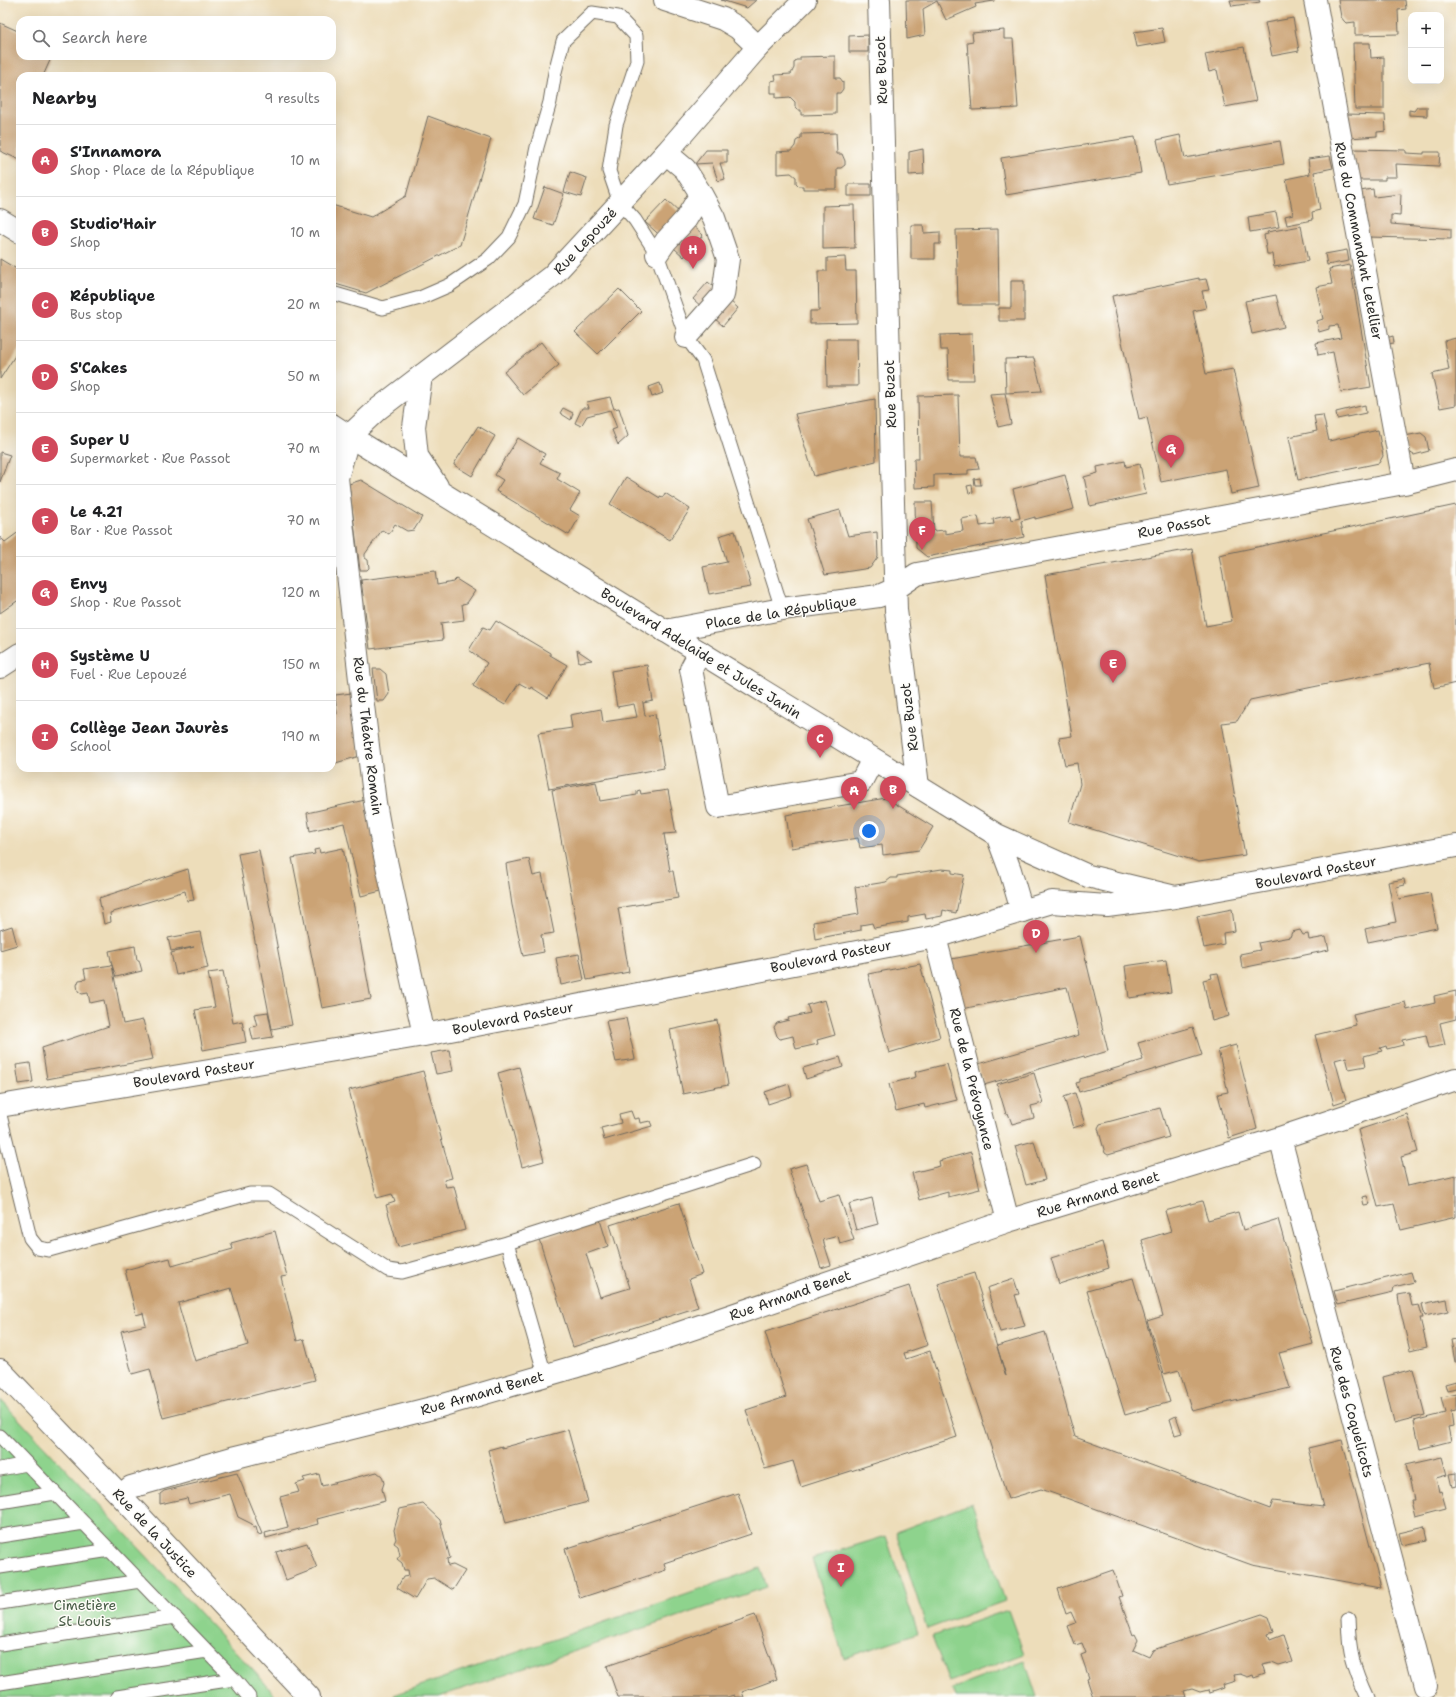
<!DOCTYPE html>
<meta charset="utf-8">
<style>
body{margin:0;font-family:"Shantell Sans",sans-serif;background:#f2f2f2;color:#202124}
.controls{position:absolute;right:12px;top:12px;display:grid;overflow:hidden;border-radius:8px;box-shadow:0 4px 16px #0002}
.controls button{width:36px;height:36px;display:grid;place-items:center;padding:0;border:0;border-bottom:1px solid #e0e0e0;background:#fff;color:#202124;font:20px sans-serif}
.you{position:absolute;left:869px;top:831px;width:14px;height:14px;margin:-10px;border:3px solid #fff;border-radius:50%;background:#1a73e8;box-shadow:0 0 0 6px #1a73e833}
.badge{display:grid;place-items:center;width:26px;height:26px;border-radius:50%;background:#d1495b;color:#fff;font-size:13px;font-weight:700}
.pin{position:absolute;translate:-50% -33px;filter:drop-shadow(0 1px 2px #0008)}
.pin::after{content:'';position:absolute;top:21px;width:14px;height:12px;background:inherit;clip-path:polygon(0 0,100% 0,50% 100%)}
.list{margin:0;padding:0;list-style:none}
h2{display:flex;justify-content:space-between;align-items:center;height:52px;margin:0;padding:0 16px;font-size:17px}
h2 small{font-size:13px;font-weight:400;color:#757577}
.list li{display:grid;grid-template-columns:26px 1fr auto;gap:12px;align-items:center;box-sizing:border-box;height:72px;padding:0 16px;border-top:1px solid #e0e0e0}
.list b{display:block;font-size:15px;white-space:nowrap}
.list p{margin:0;font-size:13px;white-space:nowrap;color:#757577}
.list em{font-size:13px;font-style:normal;color:#757577}
.icon{flex:none;width:22px;height:22px;fill:none;stroke:currentColor;stroke-width:2;stroke-linecap:round;stroke-linejoin:round}
.map{position:relative;flex:none;width:1456px;height:1697px;overflow:hidden}
.search{position:absolute;background:#fff;box-shadow:0 4px 16px #0002;left:16px;top:16px;width:320px;height:44px;display:flex;align-items:center;gap:10px;box-sizing:border-box;padding:0 14px;border-radius:12px;color:#757577;font-size:15px}
.panel{position:absolute;background:#fff;box-shadow:0 4px 16px #0002;left:16px;top:72px;width:320px;height:700px;border-radius:12px}
.map>svg:first-child{display:block}
</style>
<div class="map">
<svg width="1456" height="1697" viewBox="0 0 1456 1697">
<rect width="100%" height="100%" fill="#fdfcf7"/>
<filter id="ink" filterUnits="userSpaceOnUse"><feTurbulence type="fractalNoise" baseFrequency=".025" numOctaves="2"/><feDisplacementMap in="SourceGraphic" scale="8" xChannelSelector="R" yChannelSelector="G"/><feConvolveMatrix kernelMatrix="1 2 1 2 8 2 1 2 1" color-interpolation-filters="sRGB"/></filter>
<filter id="wash" filterUnits="userSpaceOnUse"><feTurbulence type="fractalNoise" baseFrequency=".012" numOctaves="4" result="noise"/><feDisplacementMap in="SourceGraphic" scale="16" xChannelSelector="R" yChannelSelector="G"/><feGaussianBlur stdDeviation="0.9" result="paint"/><feColorMatrix in="noise" values="0 0 0 0 0 0 0 0 0 0 0 0 0 0 0 0 0 1.4 0 .05"/><feComposite in="paint" operator="in"/></filter>
<g filter="url(#wash)">
<rect width="100%" height="100%" fill="#edddba"/>
<!-- green -->
<path fill="#8ed38d" stroke="#5c7f5c" d="M0 1399 264 1682 276 1697H0Z
M972 1503 1005 1601 927 1629 896 1532Z
M886 1536 918 1633 844 1658 812 1559Z
M760 1568 767 1587 438 1697H395L394 1695Z
M1008 1610 1024 1654 949 1682 932 1636Z
M1025 1661 1037 1697H955L952 1689Z"/>
<g id="blocks">
<!-- building -->
<path fill="#cba375" fill-rule="evenodd" d="M721 0H756L747 8Z
M906 0H994V1L975 4 976 7 946 20 937 1 923 9 925 35 907 39Z
M1230 0H1259L1260 2 1232 6Z
M1338 0H1405L1406 9 1398 10 1399 34 1355 35V22L1346 23 1344 21 1341 17Z
M1293 18 1299 51 1272 56 1265 23Z
M0 23 20 32V56H52L43 76H20V160L0 151Z
M1162 28 1165 42 1137 47 1134 32Z
M1004 30V39H1013L1018 108 972 110 967 42 973 41 972 33Z
M868 35V52H849V36Z
M1353 43H1370L1371 58 1384 57V109H1355Z
M1244 47 1256 101 1225 107 1217 70 1209 72 1205 54Z
M835 56V78H840L843 82V89L840 93H836V114L801 115V110H798L795 107V102L790 97 776 98V93H771V81L776 80 775 75 791 74 794 68V63L796 60H800V57Z
M1417 107H1427V116L1409 115V110L1414 111Z
M1346 114 1385 115 1386 131 1377 132V136L1350 138Z
M428 116 491 139 460 245 366 293 332 283V205L371 217 406 196Z
M836 133 837 154H842L845 161V165L841 168H837V189H803V186H799L796 183V177L791 173 777 174V152L791 151 795 146 796 141 801 138V134Z
M1180 135 1185 158 1280 141 1284 164 1167 184 1157 140Z
M1135 137 1141 173 1006 195 1001 158Z
M923 149 924 174 909 175V152Z
M1352 149 1406 150V153L1424 154V152H1440L1439 166 1396 164 1397 177H1385V180H1357Z
M706 150H727V163H720L725 179 718 181 712 163 695 164Z
M1330 156 1333 168 1314 172 1320 210 1312 212 1313 220 1287 225 1285 216 1293 214 1286 179 1310 174 1308 159Z
M570 172 587 178 581 197 564 192Z
M848 184H871V196H848Z
M545 187 564 194 553 225 534 219Z
M1373 189 1374 197 1401 194 1400 216 1391 215V224L1451 229V239L1368 237 1360 191Z
M666 200 703 235 684 257 645 222Z
M854 205 855 248 823 249V206Z
M1276 212 1279 227 1250 232 1248 217Z
M911 225H923L924 233 940 232V244H935V259H911Z
M1301 226 1308 261 1274 267 1272 254H1267L1264 235 1268 234 1267 232Z
M998 229 999 305H958L956 230Z
M1347 250 1349 261 1327 265 1325 254Z
M845 257 846 271H856L857 323 810 324V311H819L818 271H827V258Z
M0 259 20 271V348L0 379Z
M1350 265 1371 387 1341 392 1333 352 1318 355 1316 343 1341 338 1338 325 1329 326V329L1319 332 1317 321 1323 319 1316 287 1332 284 1329 269Z
M1199 278V280L1206 279 1209 290 1202 291 1206 308 1193 311 1206 374 1233 369 1259 488 1231 494 1226 469 1161 482 1147 417 1139 419 1112 296Z
M1011 281H1024V321H999V308H1011Z
M708 282 738 308 723 326 693 299Z
M619 289 641 311 598 354 575 332Z
M1276 295 1284 327 1252 334 1245 301Z
M972 334 974 380H949L948 350H941L940 335Z
M1393 336 1394 343 1387 344 1386 338Z
M1456 338V405L1440 408 1432 374 1449 370 1444 341Z
M826 339H857L858 386H827Z
M541 342 559 365 523 395 504 372Z
M1034 358 1042 391 1006 393 1005 359Z
M660 383 663 393 652 397 649 387Z
M1005 393 1011 424 998 427 990 394Z
M958 395 960 457H976L979 469 968 470V474L934 475V487L915 488 914 459H919L918 396Z
M610 397 614 409 619 408 628 436 618 445 612 430 617 428 610 410 587 416 581 426 575 423 582 408H589L587 402Z
M875 399 876 461 814 476 795 414Z
M1365 405 1366 413 1337 419 1336 412Z
M563 408 573 413 571 420 560 413Z
M1323 415 1329 441 1378 430 1383 456 1379 463 1298 480 1289 437 1317 431 1314 416Z
M478 426 495 436 472 476 454 465V464Z
M1421 433 1426 437 1429 451 1414 455 1406 450 1404 436Z
M518 438 545 454 540 463 560 473 557 479 580 493 570 510 580 516 569 535 496 491 503 480 495 475Z
M0 452 10 455 0 482Z
M1125 461 1126 467 1140 464 1146 494 1090 506 1084 477 1098 473 1097 467Z
M1065 475 1074 509 1035 519V517L1021 521 1024 537 927 557 916 548 915 502H932L934 531 945 530V534L963 531 961 519 978 516 980 526 994 524 993 519 1010 515 1011 520 1020 518 1013 489Z
M626 477 660 498V496L663 497 665 493 690 509 670 540 610 504Z
M980 478 981 485H975L974 479Z
M361 480 422 517 414 530 407 531 395 524 389 534 382 530 365 554V558L368 560 369 568 367 570H360L349 484Z
M972 485 973 492 969 493 967 486Z
M1456 505V683L1434 688 1429 663 1250 700 1237 721 1222 723 1245 855 1199 862 1069 822 1080 784 1077 763 1065 765 1059 738 1072 736 1045 575 1192 549 1206 626 1232 621 1219 555Z
M840 510 848 536 877 532 878 557 870 568 825 575 807 519Z
M20 531V599L0 613V537L5 542Z
M735 531 751 587 709 594 703 567 727 562 719 536Z
M435 571 437 585 453 582 456 579 475 591 467 603 462 604 464 620 441 623 443 640 370 649 361 580Z
M496 621 550 653V655L567 665 548 698 531 687 530 689 519 683 505 705 473 686 487 663 469 650 483 627 490 630Z
M577 650 592 660 579 662Z
M647 665 653 701 643 703 645 716 655 714 664 768 549 789 538 733 572 728 570 715 601 709 603 722 637 717 634 704 617 707 611 671Z
M373 669H380L386 674 389 694 384 701H377Z
M352 693 360 756 332 764V714H337L335 695Z
M596 782 600 801 637 795V791L640 790 641 794 668 790 676 833 664 834 670 871H673L678 898 618 908 629 972 587 980 552 790Z
M886 798 933 827 919 850 883 855 882 845 860 848 858 838 791 848 786 815Z
M365 800 385 890 361 896 344 823 310 831 307 813Z
M343 848 371 999 322 1008 292 858 315 854 314 850 319 849 320 853Z
M259 850 292 1025 272 1029 238 854Z
M529 859 533 876 542 874 554 933 541 935 544 952 523 956 512 905 506 864Z
M188 869 194 900 187 901 185 891 110 913 111 922 104 924 99 898Z
M942 869 952 870V873L964 875 956 913 943 910 942 916 926 919 925 914 908 917V922L874 928 872 923 861 925V930L815 939 813 922 859 914 855 887 886 882 891 878H897V876Z
M1404 879 1405 885 1396 887 1399 899 1430 893 1437 928 1368 942 1365 929 1396 922 1388 882Z
M1232 909 1235 931 1223 933 1224 944 1204 948 1197 916Z
M12 926 17 945 0 950V930Z
M1300 930 1303 935 1308 934 1309 940 1326 937 1329 950 1242 968 1240 954 1260 950 1258 943 1290 937 1292 932Z
M200 932 208 968 176 975 171 953 194 947 171 951 168 938Z
M1080 936 1108 1051 1085 1058 1084 1056 984 1085 978 1064 1079 1035 1067 987 962 1009 951 959Z
M135 946 137 960H139L142 971 116 977 112 965 123 1024 143 1020 153 1059 47 1079 42 1048 109 1026 104 1000 90 1003 88 993 82 994 78 991 77 985 79 980 86 979 84 969 112 965 109 951Z
M579 954 584 980 561 985 556 958Z
M1166 960 1171 992 1129 998 1125 966Z
M920 964 940 1037 889 1053 868 974Z
M223 971 233 1023 242 1021 246 1042 203 1050 195 1010 215 1007 208 973Z
M1218 973 1229 1016 1212 1021 1203 980 1212 978 1211 974Z
M1456 991V1019L1440 1023 1445 1045 1429 1048 1426 1035 1402 1040 1403 1045 1387 1049 1386 1046 1380 1048 1382 1051 1364 1056 1366 1066 1349 1069 1346 1057 1335 1060 1346 1100 1334 1104 1315 1035 1356 1025 1353 1014 1405 1002 1407 1010 1435 1003 1434 996Z
M825 1000 835 1035 817 1040 818 1044 796 1049 793 1036 780 1039 777 1036 774 1027 777 1023 789 1020 788 1018 810 1013 807 1005Z
M268 1012 273 1037 253 1040 250 1027 257 1026 254 1014Z
M626 1018 635 1059 616 1062 606 1021Z
M717 1020 728 1085 683 1094 670 1030Z
M1193 1027 1202 1055 1079 1092 1076 1083 1080 1082V1079L1143 1060 1138 1043Z
M1236 1045 1257 1129 1229 1138 1218 1094 1228 1092 1218 1050Z
M449 1050 453 1071 436 1074 431 1053Z
M840 1057 843 1067 806 1079 803 1068Z
M30 1063 33 1082 19 1084 16 1065Z
M947 1064 957 1100 925 1108 924 1104 896 1111 889 1084 916 1077 915 1072Z
M519 1067 544 1161 522 1167 498 1073Z
M423 1071 452 1178 444 1180 446 1187 454 1186 465 1230 398 1247 386 1205 395 1202 392 1194 377 1198 349 1090Z
M1034 1073 1043 1103 1031 1106 1034 1118 1012 1124 1008 1113 1006 1114 997 1084Z
M789 1084 792 1096 768 1104 765 1092Z
M1075 1093 1085 1124 1073 1128 1064 1097Z
M1160 1108 1169 1137 1108 1155 1105 1153 1098 1128 1100 1124Z
M631 1111 634 1119 639 1118 640 1123 650 1121 652 1126 604 1140 601 1128 621 1123 619 1114Z
M1407 1114 1418 1152 1401 1157 1408 1186 1456 1175V1217L1401 1230 1394 1204 1378 1207 1358 1130Z
M1034 1141 1045 1180 1026 1185 1015 1146Z
M971 1152 980 1189 948 1197V1192L919 1200 912 1173 940 1166 939 1161Z
M806 1164 819 1201 839 1195 854 1240 840 1244 838 1236 823 1240 831 1265 821 1268 789 1169Z
M1367 1196 1370 1204 1364 1205 1362 1197Z
M872 1198 878 1224 856 1230 849 1204Z
M1202 1201 1208 1220 1238 1212 1243 1230 1278 1219 1313 1344 1279 1353 1290 1388 1192 1411 1179 1370 1164 1374 1147 1321 1163 1316 1142 1240 1171 1231 1165 1211Z
M679 1203 702 1274 689 1279 698 1307 573 1347 539 1239 600 1220 608 1246 586 1254 600 1297 630 1288 610 1225Z
M275 1231 287 1276 281 1277 297 1341 304 1339 315 1380 163 1418 150 1369 132 1374 121 1331 146 1325 143 1313 136 1315 125 1270 170 1258 172 1266 233 1249 231 1243ZM231 1288 248 1345 195 1361 178 1303Z
M1102 1242 1109 1268 1059 1284 1051 1258Z
M1411 1272 1414 1282 1394 1287 1393 1292 1338 1305 1334 1291Z
M974 1273 1006 1376 997 1346 1045 1332 1075 1437 1270 1509 1273 1501 1323 1507 1308 1448 1342 1440 1381 1588 1252 1565 1041 1489 1008 1499 938 1284Z
M1133 1278 1170 1402 1125 1415 1087 1291Z
M1014 1279 1019 1294 1015 1295 1025 1326 1000 1332 987 1288Z
M909 1286 928 1345 904 1353 906 1359 930 1351 957 1437 801 1487 793 1461 765 1469 746 1410 786 1397 765 1332Z
M1409 1293 1412 1306 1419 1305 1423 1318H1420L1427 1347 1410 1351 1400 1309 1398 1295Z
M1446 1299 1448 1311 1425 1316 1422 1304Z
M1456 1339V1362H1455L1451 1340Z
M1413 1369 1425 1415 1394 1423 1383 1377Z
M1456 1381V1389L1447 1391 1445 1384Z
M1456 1394V1410L1451 1411 1453 1426 1448 1427 1451 1441 1420 1449 1414 1421 1445 1413 1441 1397Z
M1176 1416 1182 1433 1175 1435 1170 1419Z
M568 1430 588 1502 506 1523 488 1450 502 1446V1448Z
M1442 1457 1447 1475 1436 1478 1439 1492 1441 1491 1446 1508 1415 1516 1411 1500H1414L1406 1465Z
M377 1472 382 1476 384 1483 382 1489 385 1501 317 1519 318 1524 266 1538 265 1533 288 1527 280 1497 299 1492 296 1484 305 1481 303 1478 319 1474 322 1486Z
M237 1473 262 1534 258 1535 256 1527 253 1528 252 1524 238 1517 230 1494 189 1504 187 1498 160 1504V1494L164 1491Z
M1456 1473V1486L1452 1487 1449 1474Z
M738 1493 751 1534 664 1563 666 1570 580 1598 565 1549Z
M423 1504 440 1520 450 1558 447 1559 448 1566 453 1565 465 1571 453 1590 434 1578 427 1579 415 1599 397 1588 403 1577 409 1576 408 1570H404L402 1563 397 1559 400 1555 398 1546 394 1543 396 1539 394 1530 400 1509Z
M1424 1527 1427 1540 1402 1545 1399 1533Z
M307 1543 317 1568 286 1580 276 1552Z
M1113 1570 1122 1596 1119 1597 1133 1635 1135 1634 1138 1640 1133 1650 1149 1657 1153 1650 1262 1614 1269 1617 1274 1632 1268 1634 1270 1640 1283 1635 1292 1662 1278 1666 1271 1663 1262 1665 1265 1674 1254 1678 1253 1675 1248 1677 1240 1674 1233 1675 1235 1681 1222 1685 1223 1688 1209 1693 1208 1690 1200 1692 1192 1689 1184 1691 1186 1697H1093L1087 1679 1089 1678 1081 1655 1086 1653 1082 1643 1075 1645 1068 1626 1076 1623 1071 1612 1066 1614 1058 1589Z
M755 1615 777 1679 742 1692 744 1697H735L734 1695 727 1697H618L607 1666Z"/>
</g>
</g>
<g filter="url(#ink)">
<use href="#blocks" fill-opacity="0" stroke="#6f695d" stroke-width="1"/>
<g fill="none" stroke-linecap="round" stroke-linejoin="round">
<!-- service casing -->
<g stroke="#6f695d" stroke-width="15">
<path id="service" d="M332 293 383 308 420 298 450 285 488 259 509 237 525 204 537 147 550 102 555 72 563 41 592 13 618 17 636 36 637 61 616 125 609 171 620 203 635 220 657 254 686 337 703 360 782 609
M0 1115 30 1238 38 1248 49 1250 250 1194H269L388 1270 402 1272 507 1243 545 1375
M507 1243 754 1164
M0 1436 234 1679 249 1697
M0 1469 27 1464
M0 1502 55 1493
M0 1536 84 1523
M0 1567 110 1550
M0 1603 140 1581
M1348 1619C1349 1652 1353 1667 1367 1697
M0 1644 175 1617
M0 1683 207 1651
M117 1697 234 1679"/>
</g>
<!-- minor casing -->
<g stroke="#6f695d" stroke-width="24">
<path id="minor" d="M665 0 723 19 738 28 758 47
M879 0 896 610 918 786
M1315 0 1404 483
M657 254 666 241 686 219 701 194 685 169 666 153
M686 337 723 295 728 259 714 218 701 194
M349 436 337 478 362 697 375 803 383 847 424 1035
M665 631 782 609 879 596 895 589 917 574 1404 483 1456 470
M700 652 691 669 718 807 861 782 873 759
M935 937 1008 1221
M0 1106 424 1035 935 937 1022 911
M1280 1138 1425 1686
M0 1370 121 1496 309 1697
M121 1496 131 1487 232 1458 440 1406 574 1367 668 1337 1008 1221 1280 1138 1456 1079"/>
</g>
<!-- tertiary casing -->
<g stroke="#6f695d" stroke-width="24">
<path id="tertiary" d="M421 376 414 427 417 456 437 486
M349 436 997 835 1088 876 1175 897
M997 835 1010 870 1022 911 1052 902 1107 906 1175 897 1456 846"/>
</g>
<!-- secondary casing -->
<g stroke="#6f695d" stroke-width="24">
<path id="secondary" d="M0 220 20 232
M332 425 349 436
M332 447 349 436 378 409 552 276 666 153 758 47 805 0
M0 667 20 654"/>
</g>
<!-- service -->
<use href="#service" stroke="#fff" stroke-width="13"/>
<!-- minor -->
<use href="#minor" stroke="#fff" stroke-width="22"/>
<!-- tertiary -->
<use href="#tertiary" stroke="#fff" stroke-width="22"/>
<!-- secondary -->
<use href="#secondary" stroke="#fff" stroke-width="22"/>
</g>
</g>
<g text-anchor="middle" dominant-baseline="central" stroke-width="3" stroke-linejoin="round" paint-order="stroke">
<!-- street labels -->
<g font-size="14" fill="#2b2b2b" stroke="#fdfcf7">
<text transform="translate(881 70) rotate(-92)">Rue Buzot</text>
<text transform="translate(585 241) rotate(-47)">Rue Lepouzé</text>
<text transform="translate(1359 241) rotate(79)">Rue du Commandant Letellier</text>
<text transform="translate(890 394) rotate(-92)">Rue Buzot</text>
<text transform="translate(1174 526) rotate(-11)">Rue Passot</text>
<text transform="translate(781 612) rotate(-9)">Place de la République</text>
<text transform="translate(701 653) rotate(32)">Boulevard Adelaide et Jules Janin</text>
<text transform="translate(909 717) rotate(-97)">Rue Buzot</text>
<text transform="translate(368 736) rotate(83)">Rue du Théatre Romain</text>
<text transform="translate(1316 872) rotate(-11)">Boulevard Pasteur</text>
<text transform="translate(831 956) rotate(-11)">Boulevard Pasteur</text>
<text transform="translate(513 1018) rotate(-11)">Boulevard Pasteur</text>
<text transform="translate(194 1073) rotate(-9)">Boulevard Pasteur</text>
<text transform="translate(972 1079) rotate(76)">Rue de la Prévoyance</text>
<text transform="translate(1098 1194) rotate(-17)">Rue Armand Benet</text>
<text transform="translate(790 1295) rotate(-19)">Rue Armand Benet</text>
<text transform="translate(482 1393) rotate(-16)">Rue Armand Benet</text>
<text transform="translate(1352 1412) rotate(75)">Rue des Coquelicots</text>
<text transform="translate(155 1533) rotate(47)">Rue de la Justice</text>
</g>
<!-- park labels -->
<g font-size="14" fill="#495d48" stroke="#fdfcf7">
<text x="85" y="1605">Cimetière<tspan x="85" dy="16">St Louis</tspan></text>
</g>
</g>
</svg>
<div class="controls">
<button>+</button>
<button>−</button>
</div>
<div class="you"></div>
<div class="pin badge" style="left:854px;top:810px">A</div>
<div class="pin badge" style="left:893px;top:809px">B</div>
<div class="pin badge" style="left:820px;top:758px">C</div>
<div class="pin badge" style="left:1036px;top:953px">D</div>
<div class="pin badge" style="left:1113px;top:683px">E</div>
<div class="pin badge" style="left:922px;top:550px">F</div>
<div class="pin badge" style="left:1171px;top:468px">G</div>
<div class="pin badge" style="left:693px;top:269px">H</div>
<div class="pin badge" style="left:841px;top:1587px">I</div>
<div class="search"><svg class="icon" aria-label="search" viewBox="0 0 24 24"><circle cx="10" cy="10" r="6"/><path d="M15 15l6 6"/></svg>Search here</div>
<section class="panel">
<h2>Nearby<small>9 results</small></h2>
<ul class="list">
<li><span class="badge">A</span><div><b>S'Innamora</b><p>Shop · Place de la République</p></div><em>10 m</em></li>
<li><span class="badge">B</span><div><b>Studio'Hair</b><p>Shop</p></div><em>10 m</em></li>
<li><span class="badge">C</span><div><b>République</b><p>Bus stop</p></div><em>20 m</em></li>
<li><span class="badge">D</span><div><b>S'Cakes</b><p>Shop</p></div><em>50 m</em></li>
<li><span class="badge">E</span><div><b>Super U</b><p>Supermarket · Rue Passot</p></div><em>70 m</em></li>
<li><span class="badge">F</span><div><b>Le 4.21</b><p>Bar · Rue Passot</p></div><em>70 m</em></li>
<li><span class="badge">G</span><div><b>Envy</b><p>Shop · Rue Passot</p></div><em>120 m</em></li>
<li><span class="badge">H</span><div><b>Système U</b><p>Fuel · Rue Lepouzé</p></div><em>150 m</em></li>
<li><span class="badge">I</span><div><b>Collège Jean Jaurès</b><p>School</p></div><em>190 m</em></li>
</ul>
</section>
</div>
